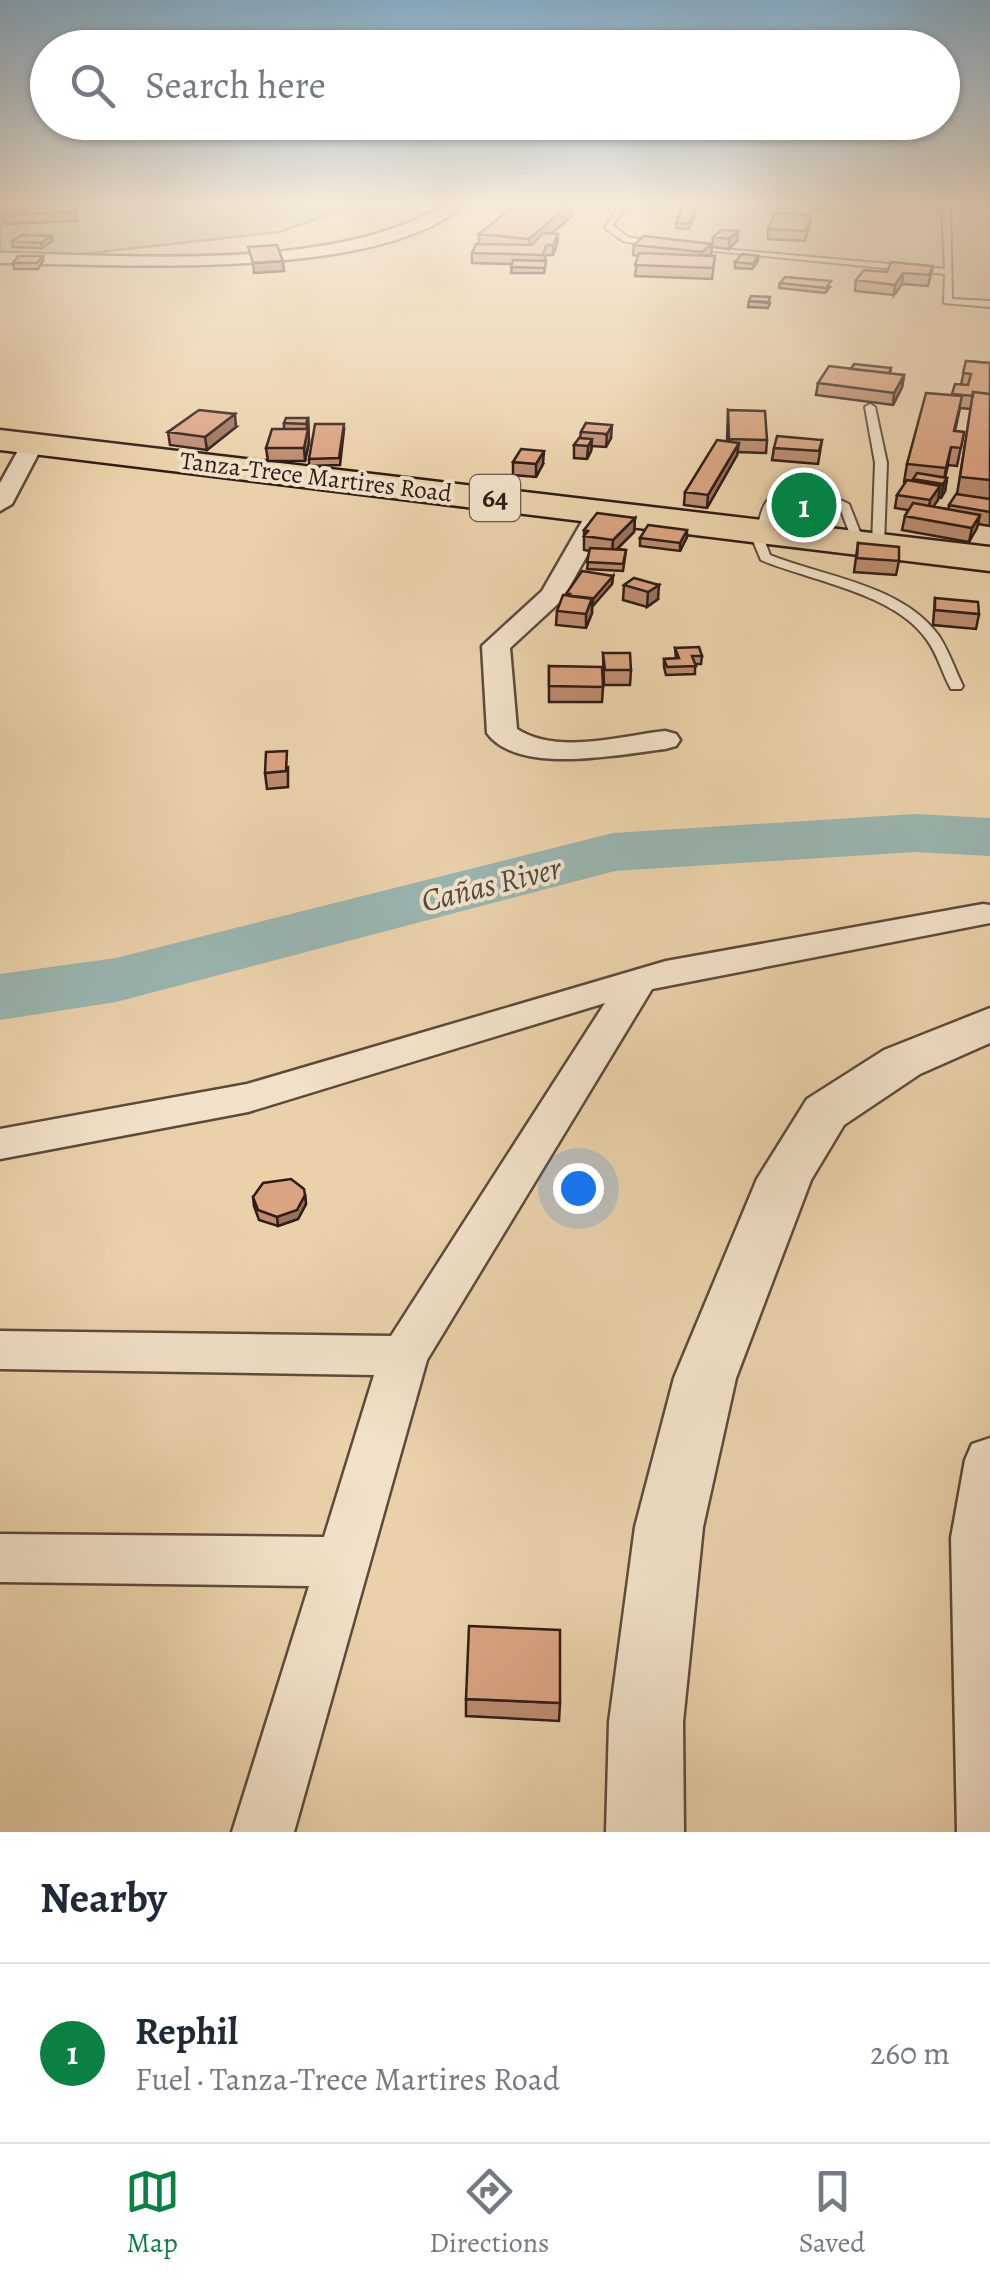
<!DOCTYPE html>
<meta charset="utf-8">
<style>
body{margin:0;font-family:Alegreya,serif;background:#f6f6f7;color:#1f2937}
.you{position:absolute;left:578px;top:1188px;width:35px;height:35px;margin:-25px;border:8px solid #fff;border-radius:50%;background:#1a73e8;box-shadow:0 0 0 15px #1a73e833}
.badge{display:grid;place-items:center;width:65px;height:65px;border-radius:50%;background:#0b8043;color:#fff;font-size:32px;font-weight:700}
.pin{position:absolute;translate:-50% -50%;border:5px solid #fff;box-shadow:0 2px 10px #0006}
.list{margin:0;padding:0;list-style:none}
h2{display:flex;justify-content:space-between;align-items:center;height:130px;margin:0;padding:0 40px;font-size:42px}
h2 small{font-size:32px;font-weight:400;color:#747a83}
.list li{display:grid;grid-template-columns:65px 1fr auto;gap:30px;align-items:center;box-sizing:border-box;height:180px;padding:0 40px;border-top:2px solid #e0e1e3}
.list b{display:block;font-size:38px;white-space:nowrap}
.list p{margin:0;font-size:32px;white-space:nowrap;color:#747a83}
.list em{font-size:32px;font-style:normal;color:#747a83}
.icon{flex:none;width:55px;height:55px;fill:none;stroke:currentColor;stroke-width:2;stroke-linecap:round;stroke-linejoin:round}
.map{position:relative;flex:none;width:990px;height:1832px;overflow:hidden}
.search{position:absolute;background:#fff;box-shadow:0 2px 8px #0004;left:30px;right:30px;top:30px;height:110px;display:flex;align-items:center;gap:25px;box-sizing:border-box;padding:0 35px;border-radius:55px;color:#747a83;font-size:38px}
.sheet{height:310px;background:#fff}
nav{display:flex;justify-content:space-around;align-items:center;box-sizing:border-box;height:140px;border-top:2px solid #e0e1e3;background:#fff;font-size:28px;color:#747a83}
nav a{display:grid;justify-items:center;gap:5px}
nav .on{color:#0b8043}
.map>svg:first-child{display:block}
</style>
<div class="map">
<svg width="990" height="1832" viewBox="0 0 990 1832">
<rect width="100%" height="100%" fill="#ead1aa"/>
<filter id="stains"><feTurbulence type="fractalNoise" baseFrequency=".002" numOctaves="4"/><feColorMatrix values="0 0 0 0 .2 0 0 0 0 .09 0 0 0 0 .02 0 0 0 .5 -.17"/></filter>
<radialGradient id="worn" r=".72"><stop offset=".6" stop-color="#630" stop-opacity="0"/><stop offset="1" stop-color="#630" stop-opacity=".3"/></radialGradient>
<!-- green -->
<path fill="#b9bb87" stroke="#746c4e" stroke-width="2.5" d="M0 205H355L279 232 64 256 0 254Z"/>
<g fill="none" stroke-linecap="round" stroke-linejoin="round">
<!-- river -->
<path fill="#99b5b0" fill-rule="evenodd" d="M915 814 990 818V856L915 852 615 871 116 1002 0 1020V974L116 958 613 833Z"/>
<!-- service casing -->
<g stroke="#5e4a3b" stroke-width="4">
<path id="service" d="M619 205H627L612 225 628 237 660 243V247L623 241 605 228Z
M942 205H950L952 299 990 301V307L944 303 945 274 684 248 688 246 945 269Z
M870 404 875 407 887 463 884 545 878 549 872 545 875 463 865 407Z
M789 488 823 492 849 504 864 542 854 545 840 508C820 497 796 487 776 503L769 531 762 534 770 555C825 577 903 585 939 636 949 651 955 670 963 686L961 689H951C942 673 938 655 927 640 895 593 811 581 761 560L748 529 758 526C762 505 767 494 789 488Z"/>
</g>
<!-- minor casing -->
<g stroke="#5e4a3b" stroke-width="5">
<path id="minor" d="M445 205H463C379 282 112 264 0 263V253C131 255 331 273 445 205Z
M33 437 44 443 12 504 0 511V483L25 438Z
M600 504 612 511 562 600 510 648 517 729C557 755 621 736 665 731L676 734 680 740 676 746 665 749C620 754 518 776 487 733L482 646 542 591 588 511Z
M983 904 990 905V923L652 989 427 1360 294 1832H232L309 1586 0 1582V1534L324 1537 374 1375 0 1369V1331L391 1336 605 1003 248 1112 0 1159V1129L247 1084 666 961Z
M990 1438V1832H957L951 1538 965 1460 972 1444Z"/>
</g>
<!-- tertiary casing -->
<g stroke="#5e4a3b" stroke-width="5">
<path id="tertiary" d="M990 1008V1043L920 1074 844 1125 811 1180 736 1378 703 1527 683 1722 684 1832H606L609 1722 635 1527 674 1378 757 1179 807 1099 884 1050Z"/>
</g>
<!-- primary casing -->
<g stroke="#2f1d16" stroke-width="5">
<path id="primary" d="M0 430 990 547V571L0 450Z"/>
</g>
<!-- service -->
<use href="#service" fill="#f1e1c8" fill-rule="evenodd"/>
<!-- minor -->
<use href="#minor" fill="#f1e1c8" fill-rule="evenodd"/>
<!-- tertiary -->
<use href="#tertiary" fill="#f1e1c8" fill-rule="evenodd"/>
<!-- primary -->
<use href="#primary" fill="#ead1aa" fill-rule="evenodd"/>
</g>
<!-- wall -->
<path fill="#bb8c6f" stroke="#2f1d16" stroke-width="2.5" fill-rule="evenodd" d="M76 205 77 213 76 221 5 224 3 215Z
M683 205H698L689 229 676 228Z
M811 205H823L822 210H812Z
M811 215 810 224 805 241 768 239V229Z
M571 217 551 234H558L557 244 553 255H546L544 261H546L544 273H511L512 264 472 263V253L479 244V234Z
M738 231 737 241 729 249 712 247 713 237Z
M51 236 52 241 42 248 13 247 12 241Z
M712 244 711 254 708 256H715L712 279 635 276 638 256 633 255 634 245Z
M43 256V261L38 269H14L13 263Z
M758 256V261L752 269 735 268V262Z
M933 266 928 286 902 284 894 295 855 291 856 280 887 272Z
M780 283 830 287 825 293 779 288Z
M749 301 770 303 768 308 748 307Z
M966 361 990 363V526L978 524 969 542 902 530 905 516 908 510 895 508 897 495 906 483 904 482 907 464 952 395 961 385ZM960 408 971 409 957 494 949 505V509L933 507 938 497 941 498 945 491 947 478 945 477 948 465 957 466 964 432 955 431Z
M891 368 890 374 904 375 902 387 893 405 816 395 818 383 851 369Z
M728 410 767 440 766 453 738 452 737 455 707 508 684 505 685 492 727 441Z
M308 418 309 442 305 461H268L266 448 284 429V423Z
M586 423 611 438 606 447 592 446 591 451 587 459 574 458V445L580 438 581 432Z
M236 427 207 450 170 445 168 432Z
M344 430 340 465 309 466V459Z
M822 440 818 464 772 460 774 448Z
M513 462 543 464 536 477 513 475Z
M775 500 834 503 828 514 774 507Z
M635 518 634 532 617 549 626 550 623 571 587 569 590 551 584 550V530Z
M687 537 680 551 640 546V538Z
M858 543 899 561 896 575 854 572Z
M613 576 612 584 592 606V613L586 628 556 625 557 611 566 594Z
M634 578 658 599 647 607 623 600 624 585Z
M935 598 979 614 976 629 933 625Z
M675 648 702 656 701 664H695V674L666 675 664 667V659H676Z
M603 653 631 670 630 685H604Z
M549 666 603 687 602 702H549Z
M288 767V787L267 789 265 773Z
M305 1195 306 1204 298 1219 278 1226 259 1220 254 1206 253 1197Z
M466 1699 560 1703 559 1721 466 1716Z"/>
<!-- shaded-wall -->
<path fill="#99725a" stroke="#2f1d16" stroke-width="2.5" d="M565 205H571V217L529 253V239Z
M738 231 737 241 729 249V239Z
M558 234 557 244 553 255V245Z
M51 236 52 241 42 248 41 243Z
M712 244 711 254 701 263 702 252Z
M283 261 284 271 254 273 253 263Z
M903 273 902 284 894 295 895 285Z
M904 375 902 387 893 405 894 393Z
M235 414 236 427 207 450 205 437Z
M308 418 309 442 305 461 304 448Z
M612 425 611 438 606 447 607 434Z
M592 439 591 451 587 459 588 446Z
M739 443 737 455 707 508 708 495Z
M951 447 944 484 947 478 945 491 941 498 946 468Z
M544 451 543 464 536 477V464Z
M940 486 938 500 928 514 930 500Z
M980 515 977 528 969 542 972 528Z
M635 518 634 532 612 554 613 540Z
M687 530V537L680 551V543Z
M613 576 612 584 593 606V599Z
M659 585 658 599 647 607 648 592Z
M592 598V613L586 628V614Z
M305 1195 306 1204 298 1219 278 1226 277 1217Z"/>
<!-- building -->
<path fill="#daa381" stroke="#2f1d16" stroke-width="2.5" d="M35 205H76L74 212 3 215 6 206Z
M515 205H569L529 239 479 234Z
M683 205H697L689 224 676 223Z
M775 213 811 215 806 231 768 229Z
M721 230 738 231 729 239 713 237Z
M543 233 558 234 553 245H546L543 255 472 253 476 244 532 245Z
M22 235 51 236 41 243 12 241Z
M644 236 712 244 702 252 634 245Z
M277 245 283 261 253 263 248 247Z
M639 253 715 256 713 268 635 265Z
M742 254 758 256 753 264 735 262Z
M18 256H43L37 263H13Z
M513 260 546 261 545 268 511 267Z
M891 262 933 266 929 275 903 273 895 285 856 280 864 270 887 272Z
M785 277 831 281 826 288 780 283Z
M751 296 770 297 769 302 749 301Z
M966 361 990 363V394L973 392V396L952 394 955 384 968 385 971 374 963 373Z
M854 364 891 368 889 373 851 369Z
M829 366 904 375 894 393 818 383Z
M973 392 990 394V480L960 477Z
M926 393 962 396 954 431 964 432 961 448 951 447 946 468 907 464Z
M199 410 235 414 205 437 168 432Z
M728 410 765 411 767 440 729 439Z
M286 418H308L306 424 284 423Z
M586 423 612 425 607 434 581 432Z
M315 424H344L339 458 309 459Z
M272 429H308L304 448H266Z
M777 436 822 440 819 451 774 448Z
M579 438 592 439 588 446 574 445Z
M717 440 739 443 708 495 685 492Z
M521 449 544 451 536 464 513 462Z
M917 473 947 478 943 484 913 479Z
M907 480 940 486 930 500 897 495Z
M781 489 835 496 829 507 775 500Z
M956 494 990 499V512L949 505Z
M913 503 980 515 972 528 905 516Z
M597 513 635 518 613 540 584 536 588 531 584 530Z
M648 525 687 530 680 543 640 538Z
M858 543 899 547V561L857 558Z
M590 548 626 550 623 564 587 562Z
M582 571 613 576 593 599 569 596 570 594H566Z
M634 578 659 585 648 592 624 585Z
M563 595 592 598 586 614 557 611Z
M935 598 978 602 979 614 935 610Z
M699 647 702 656H692L696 666 667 667 664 659 679 658 675 648Z
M603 653H630L631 670H605Z
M549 666 602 667 603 687 549 686Z
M287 751 286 771 265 773 266 752Z
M291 1179 304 1189 305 1195 297 1210 277 1217 258 1210 253 1197 263 1183Z
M469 1626 560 1630V1703L466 1699Z"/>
<!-- sky -->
<linearGradient id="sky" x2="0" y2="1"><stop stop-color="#88b4d2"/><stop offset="0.44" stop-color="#f6ead9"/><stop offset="1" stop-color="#f6ead9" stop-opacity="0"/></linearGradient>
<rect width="990" height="462" fill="url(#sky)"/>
<g text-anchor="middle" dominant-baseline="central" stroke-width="8" stroke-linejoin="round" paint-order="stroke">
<!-- far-street labels -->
<g font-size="25" fill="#2f1d16" stroke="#f1e1c8">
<text transform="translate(316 477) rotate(7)">Tanza-Trece Martires Road</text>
</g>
<!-- shield labels -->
<rect fill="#f1e1c8" stroke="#69584b" stroke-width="2.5" x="470" y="475" width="50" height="46" rx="8"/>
<g font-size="28" font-weight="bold" fill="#2f1d16">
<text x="495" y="498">64</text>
</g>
<!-- water labels -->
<g font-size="32" font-style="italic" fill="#4f4b44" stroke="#f1e1c8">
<text transform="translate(491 884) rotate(-14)">Cañas River</text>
</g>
</g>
<rect width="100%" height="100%" filter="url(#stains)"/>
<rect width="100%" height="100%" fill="url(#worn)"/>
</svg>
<div class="you"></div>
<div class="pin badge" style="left:804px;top:505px">1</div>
<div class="search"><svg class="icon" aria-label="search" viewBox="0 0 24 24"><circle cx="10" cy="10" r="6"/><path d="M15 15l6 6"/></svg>Search here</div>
</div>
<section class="sheet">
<h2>Nearby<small></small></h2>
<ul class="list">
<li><span class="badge">1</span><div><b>Rephil</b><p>Fuel · Tanza-Trece Martires Road</p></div><em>260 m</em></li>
</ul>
</section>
<nav>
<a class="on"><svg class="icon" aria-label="map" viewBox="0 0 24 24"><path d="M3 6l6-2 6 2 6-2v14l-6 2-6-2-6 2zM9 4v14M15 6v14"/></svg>Map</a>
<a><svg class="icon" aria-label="directions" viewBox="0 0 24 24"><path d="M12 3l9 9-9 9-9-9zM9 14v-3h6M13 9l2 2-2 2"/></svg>Directions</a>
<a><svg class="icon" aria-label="saved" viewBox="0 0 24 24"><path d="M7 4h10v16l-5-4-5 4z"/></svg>Saved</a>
</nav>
